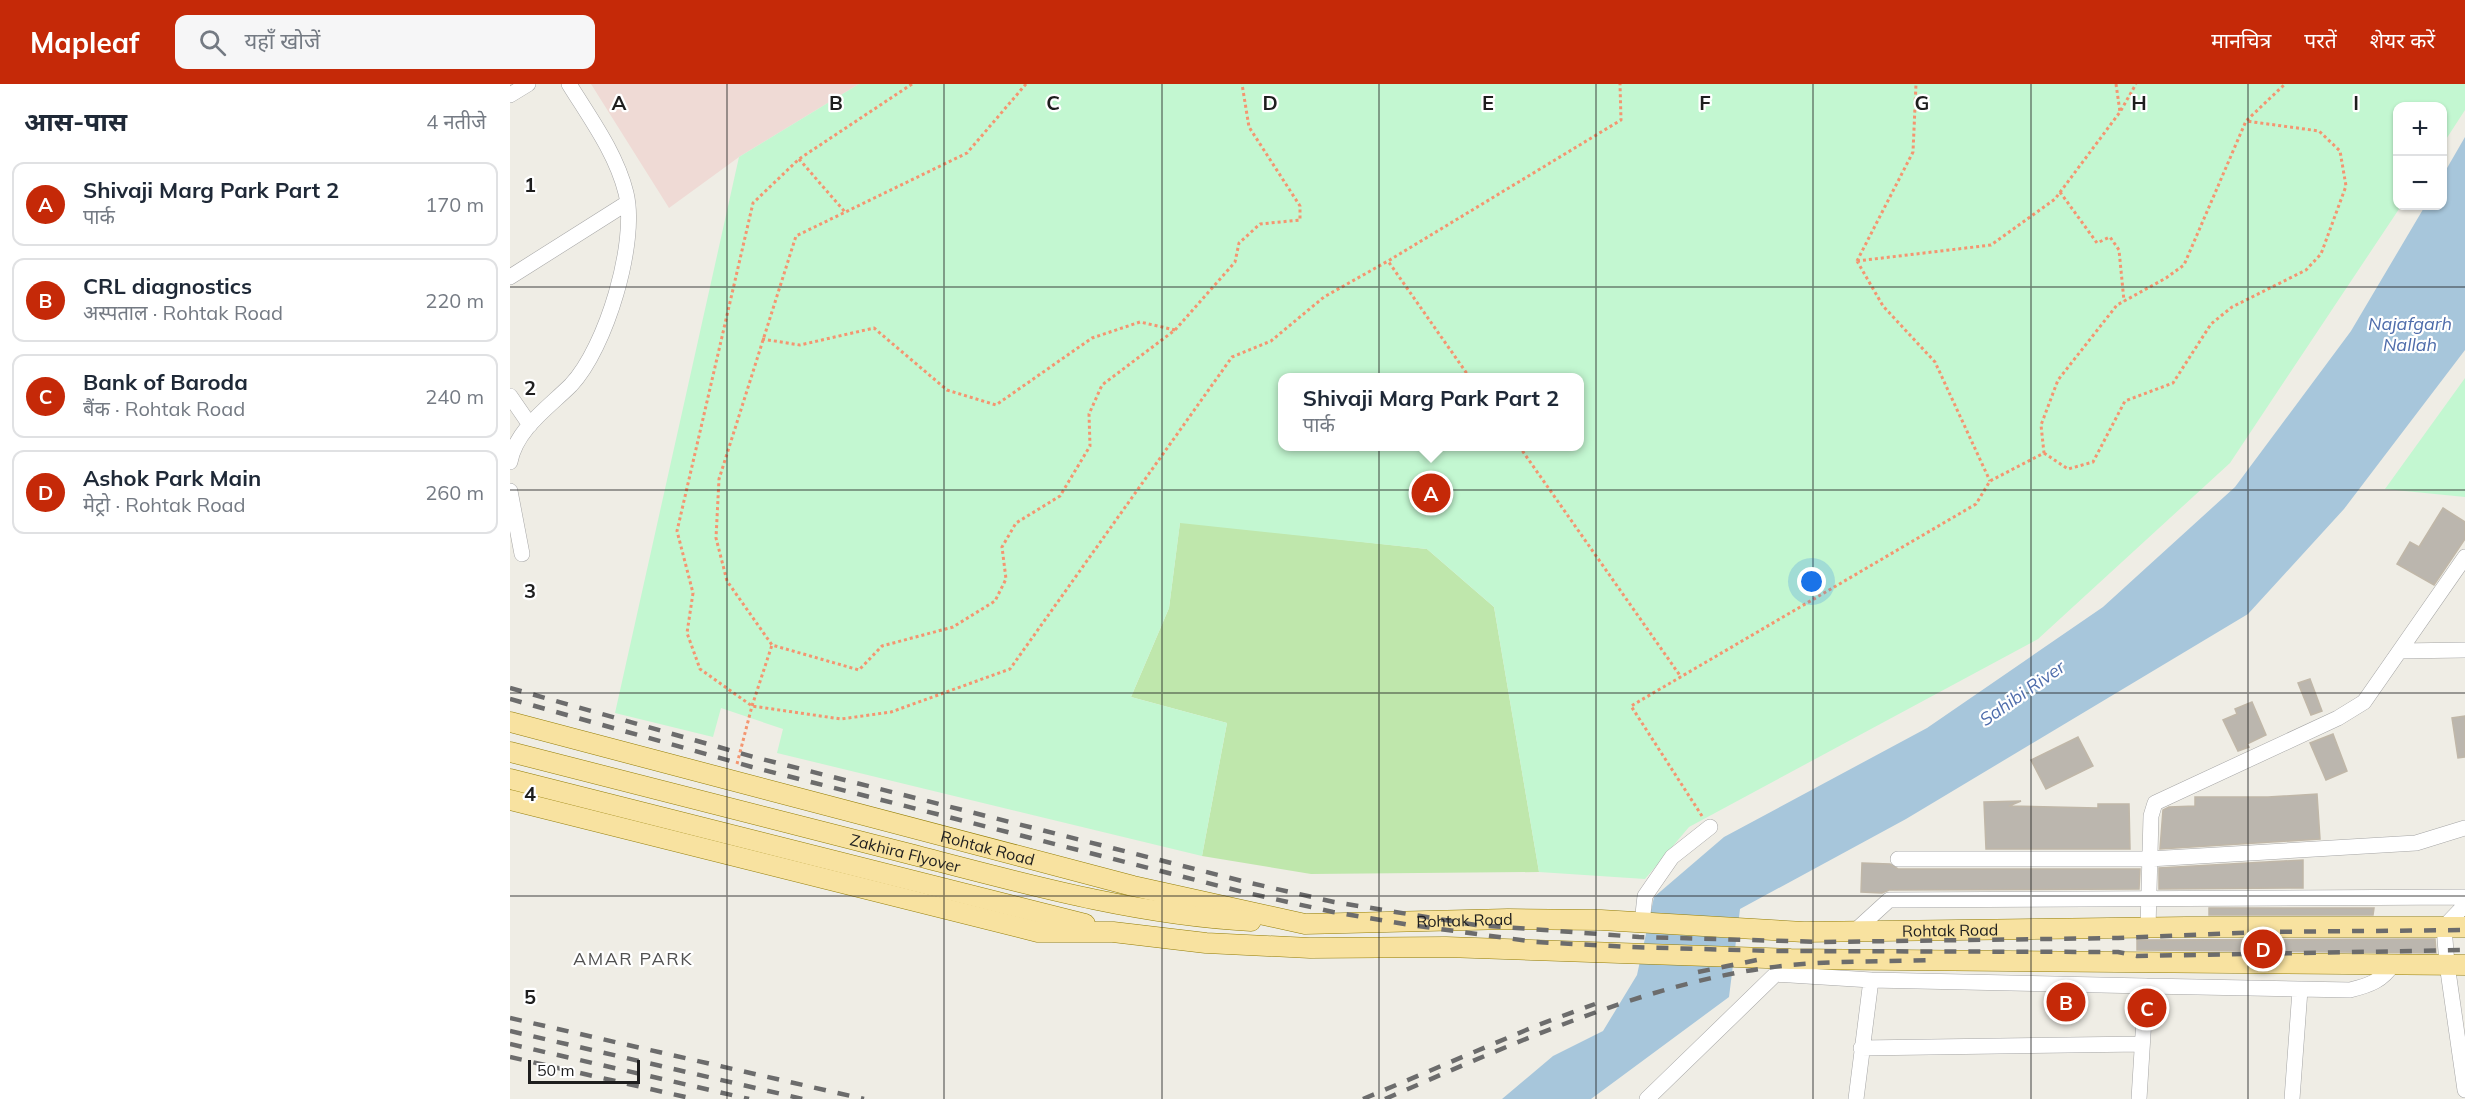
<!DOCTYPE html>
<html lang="hi">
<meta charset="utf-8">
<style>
body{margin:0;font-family:Mulish,"Noto Sans Devanagari",sans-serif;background:#f6f6f7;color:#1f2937}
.controls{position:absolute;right:18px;top:18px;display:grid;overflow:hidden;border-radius:12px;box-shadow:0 2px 4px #0004}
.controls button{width:54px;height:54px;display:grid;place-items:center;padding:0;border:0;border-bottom:2px solid #e0e1e3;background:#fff;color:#1f2937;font:30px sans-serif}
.scale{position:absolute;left:18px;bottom:15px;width:112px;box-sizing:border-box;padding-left:6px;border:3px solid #1e1e1e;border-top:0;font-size:16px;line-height:21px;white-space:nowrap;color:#1e1e1e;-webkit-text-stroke:4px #fff;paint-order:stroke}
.you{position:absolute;left:1302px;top:498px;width:21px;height:21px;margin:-15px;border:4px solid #fff;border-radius:50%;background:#1a73e8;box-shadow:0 0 0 9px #1a73e833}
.badge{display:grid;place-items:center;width:39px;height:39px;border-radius:50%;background:#c52908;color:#fff;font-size:20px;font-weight:700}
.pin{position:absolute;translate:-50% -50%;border:3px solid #fff;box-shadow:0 2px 6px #0006}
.popup{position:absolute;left:768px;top:289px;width:306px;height:78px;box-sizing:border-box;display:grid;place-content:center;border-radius:12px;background:#fff;filter:drop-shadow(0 2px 4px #0005);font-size:20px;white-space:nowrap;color:#747a83}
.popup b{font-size:22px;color:#1f2937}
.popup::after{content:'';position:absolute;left:50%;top:100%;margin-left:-12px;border:12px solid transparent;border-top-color:#fff}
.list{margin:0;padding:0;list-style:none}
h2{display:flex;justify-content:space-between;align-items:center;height:78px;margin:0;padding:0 24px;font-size:26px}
h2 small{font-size:20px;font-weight:400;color:#747a83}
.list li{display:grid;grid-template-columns:39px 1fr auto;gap:18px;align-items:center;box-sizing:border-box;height:84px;margin:0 12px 12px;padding:0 12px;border:2px solid #e0e1e3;border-radius:12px}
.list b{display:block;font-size:22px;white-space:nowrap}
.list p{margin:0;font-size:20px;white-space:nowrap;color:#747a83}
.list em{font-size:20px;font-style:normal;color:#747a83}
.icon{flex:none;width:33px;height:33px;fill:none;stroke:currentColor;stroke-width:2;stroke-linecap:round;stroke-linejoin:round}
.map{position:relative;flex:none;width:1955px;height:1015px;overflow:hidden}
header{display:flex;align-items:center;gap:36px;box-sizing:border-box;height:84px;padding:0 30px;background:#c52908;color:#fff}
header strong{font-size:28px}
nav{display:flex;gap:33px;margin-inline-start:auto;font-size:21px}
.search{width:420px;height:54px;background:#f6f6f7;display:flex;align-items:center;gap:15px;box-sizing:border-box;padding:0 21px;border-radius:12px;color:#747a83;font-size:22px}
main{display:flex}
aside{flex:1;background:#fff}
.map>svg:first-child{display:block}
</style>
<header>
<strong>Mapleaf</strong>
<div class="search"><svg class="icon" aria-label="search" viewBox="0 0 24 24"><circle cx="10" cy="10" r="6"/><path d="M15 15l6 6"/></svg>यहाँ खोजें</div>
<nav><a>मानचित्र</a><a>परतें</a><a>शेयर करें</a></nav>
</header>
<main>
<aside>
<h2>आस-पास<small>4 नतीजे</small></h2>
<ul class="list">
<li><span class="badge">A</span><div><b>Shivaji Marg Park Part 2</b><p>पार्क</p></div><em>170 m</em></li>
<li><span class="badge">B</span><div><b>CRL diagnostics</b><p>अस्पताल · Rohtak Road</p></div><em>220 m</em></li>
<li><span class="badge">C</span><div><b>Bank of Baroda</b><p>बैंक · Rohtak Road</p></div><em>240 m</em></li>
<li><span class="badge">D</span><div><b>Ashok Park Main</b><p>मेट्रो · Rohtak Road</p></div><em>260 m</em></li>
</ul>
</aside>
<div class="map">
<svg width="1955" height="1015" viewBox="0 0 1955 1015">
<rect width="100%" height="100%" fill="#efede5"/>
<!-- commercial -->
<path fill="#efdad5" d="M81 0H349L229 73 159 124Z"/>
<!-- grass -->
<path fill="#bfe7ac" d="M670 438 917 465 984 523 1029 788 801 790 692 772 717 639 621 613 659 524Z"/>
<!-- park -->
<path fill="#c3f7d1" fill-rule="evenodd" d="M349 0H1955V26L1933 60 1932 22H1888V122H1891L1720 379 1528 555 1179 743 1135 795 1029 788 984 523 917 465 670 439 659 524 621 613 717 639 692 772 267 669 273 645 211 624 203 653 105 629 229 73ZM772 294H1070V362H772Z
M1955 294V413L1875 405Z"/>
<!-- water -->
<path fill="#a7c6db" d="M1955 53V266L1834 425 1738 530 1396 735 1230 825 1219 913 1081 1015H992L1043 972 1093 947 1127 891 1144 813 1214 753 1417 644 1593 523 1725 403 1841 247 1915 122H1932L1933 91Z"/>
<!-- building -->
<path fill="#bbb6ae" stroke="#c0b7a8" stroke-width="1.5" d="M1933 424 1955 438V455L1924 501 1887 480 1900 458 1909 463Z
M1800 595 1812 627 1801 631 1788 599Z
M1742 618 1756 651 1737 660 1739 663 1728 667 1713 636 1727 630 1725 625Z
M1955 632V673L1948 674 1942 634Z
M1823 650 1837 687 1816 696 1800 659Z
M1568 653 1583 682 1536 705 1521 676Z
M1807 710 1810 755 1650 765 1653 726 1659 723 1685 722V713H1758Z
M1511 717 1499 722 1588 724V720H1619L1620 765H1476L1474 718Z
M1793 776V804L1649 805V784Z
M1352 779 1380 780 1388 785H1630L1629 805 1379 806 1372 809 1351 808Z
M1699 824H1864L1863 831H1699Z
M1925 855 1926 869 1627 866V856Z"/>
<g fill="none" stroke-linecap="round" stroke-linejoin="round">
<!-- minor casing -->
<g stroke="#a5a5a5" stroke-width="16">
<path id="minor" d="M0 11 18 0
M0 193 117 119
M0 312 20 341
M0 378C6 345 39 323 61 301 96 264 128 158 116 109 106 69 80 34 59 0
M0 407 12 470
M1890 567 1955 566
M1388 775H1639L1906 759 1955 744
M1955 821 1934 843 1937 880 1955 1006
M1132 839 1135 812 1162 773 1200 743
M1638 844 1641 732 1645 719 1828 634 1854 618 1955 473
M1345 847 1379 816 1955 813
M1266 890 1361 896 1636 902
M1351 964 1632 960
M1137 1015 1273 883
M1346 1015 1361 896
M1629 1015 1636 902 1840 906C1860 901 1872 897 1884 879
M1782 1015 1790 906"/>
</g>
<!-- major casing -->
<g stroke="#937d06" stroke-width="21">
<g id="major">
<path id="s1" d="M0 638 623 802 795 840 998 835 1091 836 1294 848 1676 843H1955"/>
<path id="s2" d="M0 668C133 702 266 736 400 770 512 799 625 831 741 837"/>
<path d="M0 695 575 840"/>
<path d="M0 716 528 848H603L696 859 800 864 936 863 1281 875 1955 881"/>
</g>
</g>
<!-- path -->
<path stroke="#f49570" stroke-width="3" stroke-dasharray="3 3" stroke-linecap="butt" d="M402 0 289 75 243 119 167 447 183 509 177 549 190 585 242 622 331 635 381 628 500 585 722 273 761 257 814 213 878 177
M516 0 457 69 286 152 209 395 206 454 217 497 262 561 349 586 372 562 443 543 485 517 496 495 492 463 506 439 550 412 580 362 579 330 592 301 665 246 725 178 729 159 750 140 790 136V122L739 43 732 0
M1606 0 1610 28 1626 0
M289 75 335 128
M1550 108 1587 159 1600 153 1609 166 1614 217
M1347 177 1481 161 1545 115 1610 28
M1347 177 1373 222 1425 278 1480 397
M1347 177 1403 68 1406 0
M252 255 290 261 364 244 437 306 486 321 582 254 630 238 665 246
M960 294 878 177 1111 36 1110 0
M1009 362 1171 593
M1534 369 1558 385 1583 378 1615 317 1663 299 1701 240 1722 223 1796 186 1811 170 1836 102 1830 67 1809 47 1736 37
M227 680 242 622 262 561
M1192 732 1121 622 1466 420 1480 397 1534 369 1531 341 1548 296 1607 221 1656 194 1674 181 1736 37 1775 0"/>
<!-- minor -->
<use href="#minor" stroke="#fff" stroke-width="15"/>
<!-- major -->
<use href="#major" stroke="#f8e2a0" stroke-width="20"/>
<!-- rail -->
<path stroke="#6c6c6c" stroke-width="4.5" stroke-dasharray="12 12" stroke-linecap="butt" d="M0 604 244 673 736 798 824 818 966 841 1129 853 1314 858 1608 854 1752 848 1955 846
M0 615 242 683 733 808 823 828 900 841 1026 858 1120 863 1265 867 1608 868 1627 872 1955 866
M1188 888 1247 876
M0 934 354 1015
M0 947 293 1015
M0 960 239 1015
M0 973 184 1015
M853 1015 1028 941 1085 920
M875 1015C991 965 1123 904 1249 885 1306 876 1364 878 1422 876"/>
</g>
<!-- grid -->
<path fill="none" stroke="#1e1e1e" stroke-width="1.5" stroke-opacity="0.55" d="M217 0V1015M434 0V1015M652 0V1015M869 0V1015M1086 0V1015M1303 0V1015M1521 0V1015M1738 0V1015M0 203H1955M0 406H1955M0 609H1955M0 812H1955"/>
<g text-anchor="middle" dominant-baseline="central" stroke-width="4.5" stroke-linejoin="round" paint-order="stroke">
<!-- street labels -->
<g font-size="16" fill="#1e1e1e" stroke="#fff">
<text stroke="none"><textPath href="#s1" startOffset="494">Rohtak Road</textPath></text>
<text stroke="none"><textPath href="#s2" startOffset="408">Zakhira Flyover</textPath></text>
<text stroke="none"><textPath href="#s1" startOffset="980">Rohtak Road</textPath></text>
<text stroke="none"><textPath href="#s1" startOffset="1466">Rohtak Road</textPath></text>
</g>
<!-- water labels -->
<g font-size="18" font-style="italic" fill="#4e6cab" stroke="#fff">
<text x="1900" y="239">Najafgarh<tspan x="1900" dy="21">Nallah</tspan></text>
<text transform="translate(1512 609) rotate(-35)">Sahibi River</text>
</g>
<!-- neighbourhood labels -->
<g font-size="18" letter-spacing="1.5" fill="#515151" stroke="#fff">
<text x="123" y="874">AMAR PARK</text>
</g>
</g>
<g font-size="20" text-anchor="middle" font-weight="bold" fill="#1e1e1e" stroke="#fff" stroke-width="4.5" stroke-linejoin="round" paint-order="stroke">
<text x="109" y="26">A</text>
<text x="326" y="26">B</text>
<text x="543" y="26">C</text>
<text x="760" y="26">D</text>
<text x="978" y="26">E</text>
<text x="1195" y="26">F</text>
<text x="1412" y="26">G</text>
<text x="1629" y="26">H</text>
<text x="1846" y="26">I</text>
<text x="20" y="108">1</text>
<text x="20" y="311">2</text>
<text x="20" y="514">3</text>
<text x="20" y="717">4</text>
<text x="20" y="920">5</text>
</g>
</svg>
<div class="controls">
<button>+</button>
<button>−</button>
</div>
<div class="scale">50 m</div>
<div class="you"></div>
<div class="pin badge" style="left:921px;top:409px">A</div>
<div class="popup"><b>Shivaji Marg Park Part 2</b>पार्क</div>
<div class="pin badge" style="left:1556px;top:918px">B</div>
<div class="pin badge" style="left:1637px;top:924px">C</div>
<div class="pin badge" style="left:1753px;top:865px">D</div>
</div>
</main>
